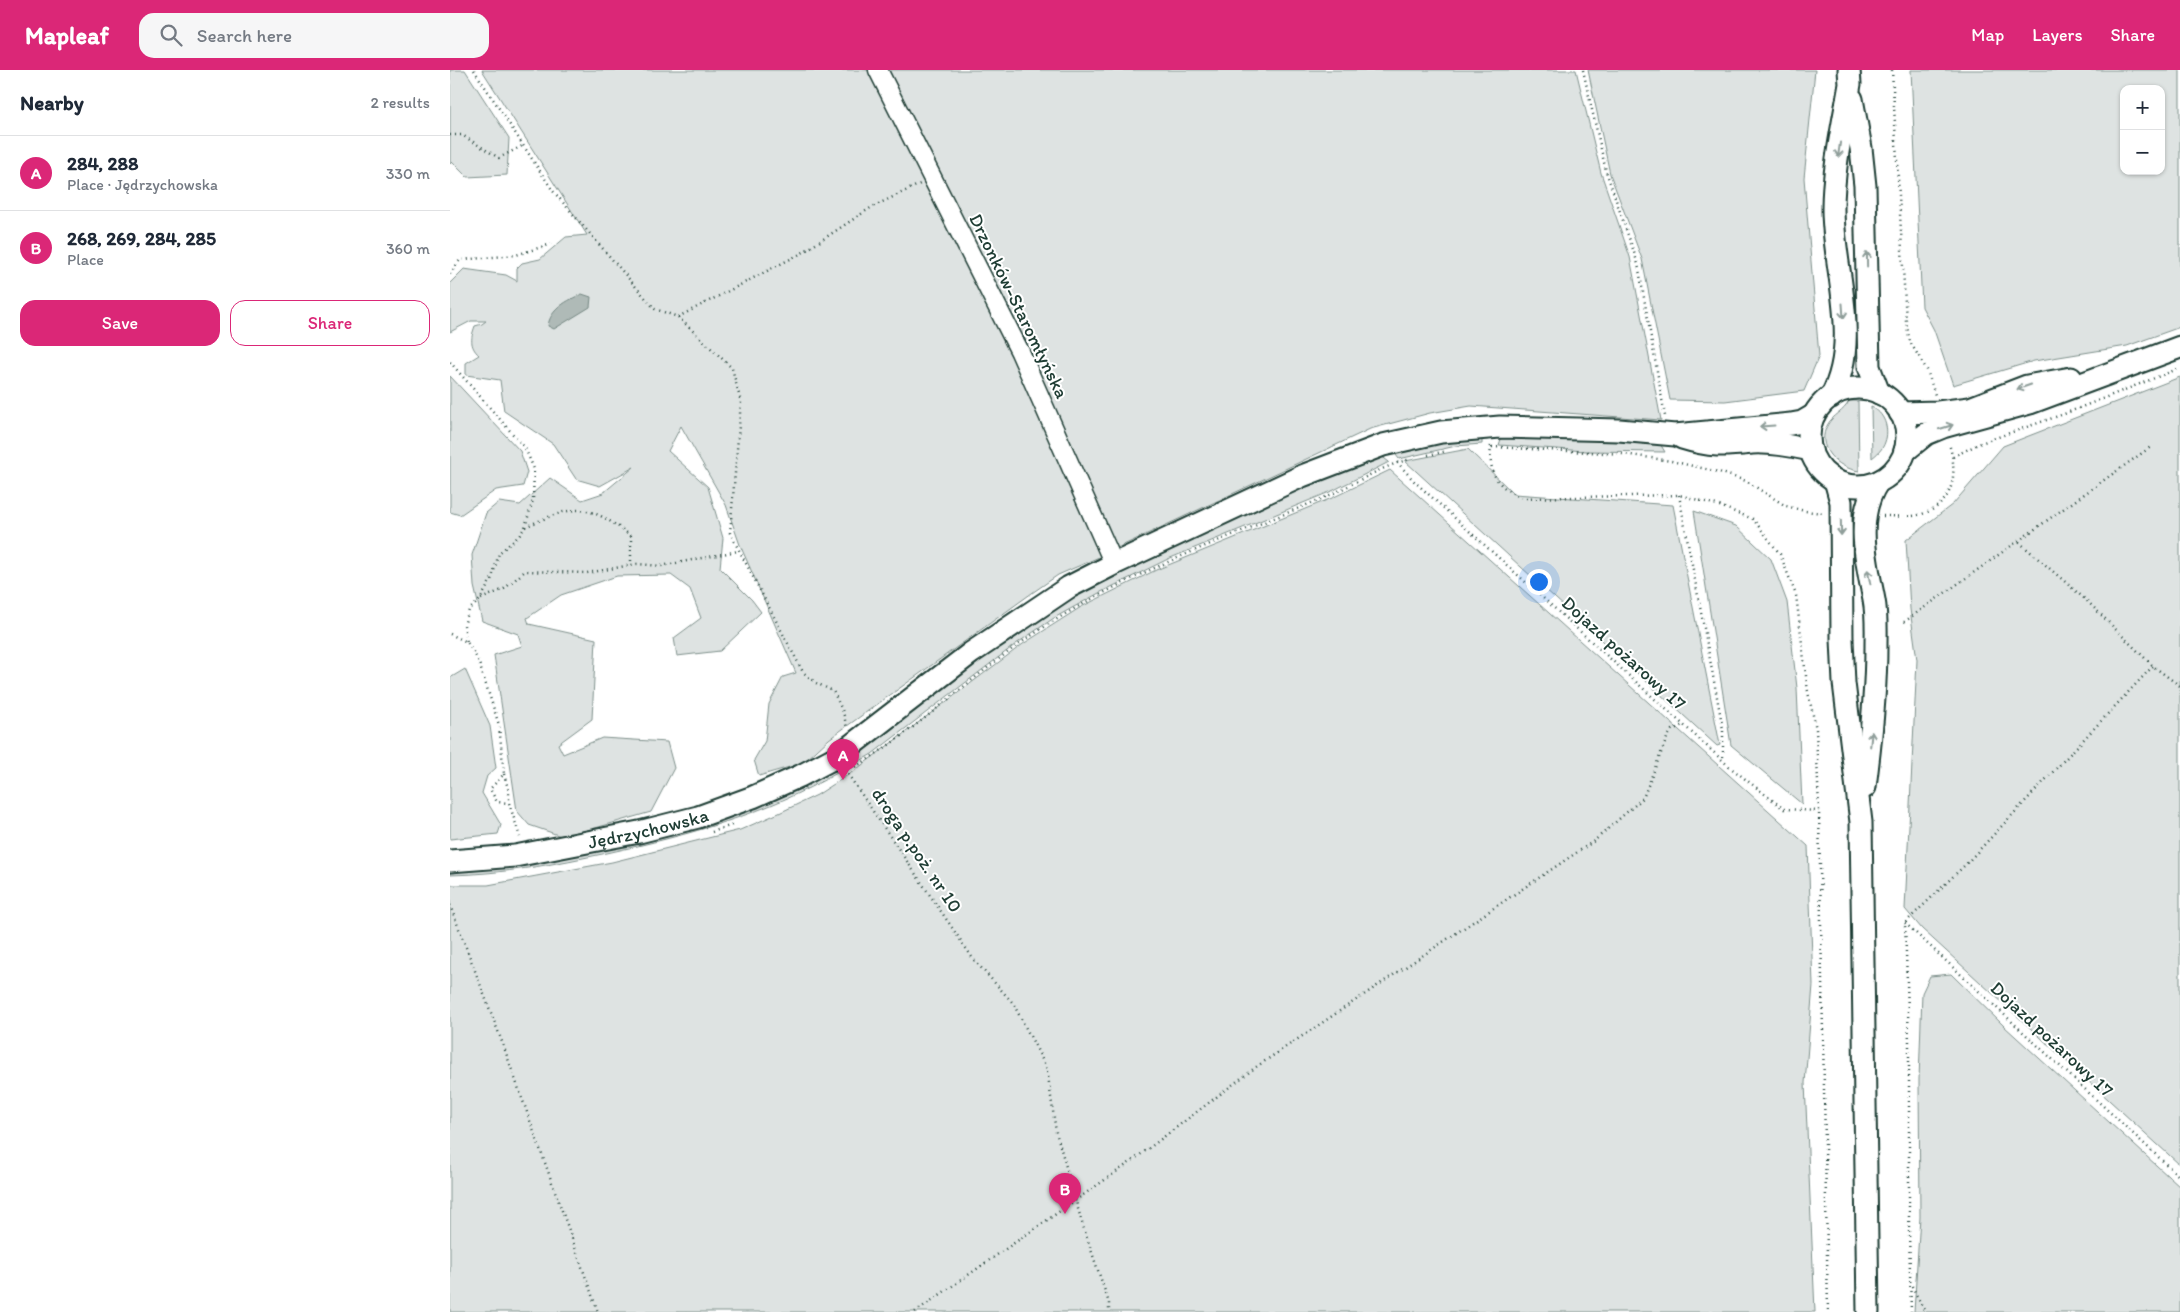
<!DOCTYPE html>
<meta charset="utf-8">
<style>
body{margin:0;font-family:Itim,sans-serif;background:#f6f6f7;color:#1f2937}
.controls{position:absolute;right:15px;top:15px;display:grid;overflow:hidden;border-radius:10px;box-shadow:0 1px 4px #0004}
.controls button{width:45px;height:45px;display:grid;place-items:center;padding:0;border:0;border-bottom:1px solid #e0e1e3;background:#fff;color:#1f2937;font:25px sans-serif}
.you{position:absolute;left:1088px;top:511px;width:18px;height:18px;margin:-12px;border:4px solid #fff;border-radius:50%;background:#1a73e8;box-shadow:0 0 0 8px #1a73e833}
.badge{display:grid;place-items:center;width:32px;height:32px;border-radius:50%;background:#db2777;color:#fff;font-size:16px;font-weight:700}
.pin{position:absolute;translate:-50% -41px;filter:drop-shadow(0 1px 2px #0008)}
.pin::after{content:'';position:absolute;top:26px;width:18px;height:15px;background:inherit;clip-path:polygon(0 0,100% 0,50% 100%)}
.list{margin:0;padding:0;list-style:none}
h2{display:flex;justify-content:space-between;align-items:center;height:65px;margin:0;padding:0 20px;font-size:21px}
h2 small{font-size:16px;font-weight:400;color:#747a83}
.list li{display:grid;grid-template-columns:32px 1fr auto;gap:15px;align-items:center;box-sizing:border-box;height:75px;padding:0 20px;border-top:1px solid #e0e1e3}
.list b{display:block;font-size:19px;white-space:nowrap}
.list p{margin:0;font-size:16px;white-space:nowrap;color:#747a83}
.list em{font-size:16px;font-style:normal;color:#747a83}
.actions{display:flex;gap:10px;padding:15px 20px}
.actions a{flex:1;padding:11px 0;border:1px solid #db2777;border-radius:15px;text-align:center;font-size:18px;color:#db2777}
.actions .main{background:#db2777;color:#fff}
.icon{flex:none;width:28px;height:28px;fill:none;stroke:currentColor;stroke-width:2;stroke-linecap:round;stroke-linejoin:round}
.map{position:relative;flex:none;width:1730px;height:1242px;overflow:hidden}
header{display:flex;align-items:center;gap:30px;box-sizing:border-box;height:70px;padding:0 25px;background:#db2777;color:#fff}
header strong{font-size:24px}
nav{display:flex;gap:28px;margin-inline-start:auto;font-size:18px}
.search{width:350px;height:45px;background:#f6f6f7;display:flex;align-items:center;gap:12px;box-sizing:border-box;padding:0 18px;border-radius:15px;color:#747a83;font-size:19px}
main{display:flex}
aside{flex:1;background:#fff}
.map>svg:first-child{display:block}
</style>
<header>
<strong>Mapleaf</strong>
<div class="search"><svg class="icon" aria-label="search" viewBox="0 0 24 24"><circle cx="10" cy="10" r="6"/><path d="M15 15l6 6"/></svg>Search here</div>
<nav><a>Map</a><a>Layers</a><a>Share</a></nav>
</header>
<main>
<aside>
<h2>Nearby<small>2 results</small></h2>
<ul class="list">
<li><span class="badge">A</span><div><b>284, 288</b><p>Place · Jędrzychowska</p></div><em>330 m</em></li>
<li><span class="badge">B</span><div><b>268, 269, 284, 285</b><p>Place</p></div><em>360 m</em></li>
</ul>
<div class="actions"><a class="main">Save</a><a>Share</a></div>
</aside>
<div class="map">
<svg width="1730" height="1242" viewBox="0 0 1730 1242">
<rect width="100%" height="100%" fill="#fff"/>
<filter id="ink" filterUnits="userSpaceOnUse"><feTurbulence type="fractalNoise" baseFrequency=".02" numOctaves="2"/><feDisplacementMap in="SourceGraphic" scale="10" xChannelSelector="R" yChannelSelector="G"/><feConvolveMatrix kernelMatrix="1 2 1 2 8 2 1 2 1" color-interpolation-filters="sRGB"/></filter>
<g filter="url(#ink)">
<!-- green -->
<path fill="#dee3e2" stroke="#7e908b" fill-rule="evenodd" d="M0 0H15L59 68 57 105 17 107 2 92 0 94Z
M32 0H423L567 287 656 484 608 505 582 523 379 669 353 693 309 706 304 690 315 671 319 634 333 607 346 603 290 475 276 435 231 356 218 381 258 417 273 468 270 498 302 530 311 542 270 581 227 586 224 568 251 548 240 519 221 505 167 506 111 525 77 548 79 554 146 569 142 649 108 674 113 684 152 668 217 672 224 698 201 742 114 767 79 755 67 741 44 585 72 576 68 564 32 551 24 516 22 485 36 443 49 432 70 435 100 408 132 430 153 423 184 397 150 416 126 409 103 374 54 341 50 310 16 305V293L29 285C19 276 21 267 25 256L32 254 36 251H21L0 262V213L14 199 56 205 67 211V198L72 193 90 189 116 167 137 165Z
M433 0H1126L1151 103 1180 187 1211 350 1021 336 980 343 920 359 663 480Z
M1138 0H1365L1354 108 1369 286 1354 321 1275 331 1220 330 1192 189 1160 104Z
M1461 0H1730V257L1677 276 1584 291 1503 315 1484 260 1472 237ZM1674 19H1711V101H1674Z
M0 306 70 381 77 402 73 416 46 420 10 445 0 442Z
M1730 307V1095L1472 859 1455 839 1467 590 1460 539 1456 470 1503 434 1553 376Z
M1399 331H1408L1409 401C1387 398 1364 377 1378 354 1383 345 1394 342 1399 331Z
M1421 337C1434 342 1440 359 1435 372 1433 379 1427 384 1422 388Z
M1052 366 1209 372 1215 382 1136 381 1049 375Z
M1032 369V374L1006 376 949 389 946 385V381L970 373Z
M1018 379 1064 424 1223 435 1270 675 1267 676 955 391Z
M930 385 939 392 882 421 718 489 649 523 604 548 566 574 422 684 403 695 398 690 408 680 598 539 778 447Z
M940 400 1358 776 1363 915 1355 1013 1365 1242H0V815H38L162 792 290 760 329 743 367 725 404 701 573 574 631 537 706 500 882 428Z
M1244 441 1286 456 1321 489 1337 532 1347 618 1352 734 1281 675Z
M15 599 40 656 46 698 37 706 32 723 51 755 48 764 0 769V608Z
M378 701 389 702C313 745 242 764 157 783 105 794 54 804 0 805V801L30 797Z
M1501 904 1554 956 1730 1117V1242H1464L1470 1147 1469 1010 1472 923 1480 906Z"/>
<!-- water -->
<path fill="#afbab7" stroke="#758883" d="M132 224 141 227 140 237 104 259 98 256C100 239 118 230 132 224Z"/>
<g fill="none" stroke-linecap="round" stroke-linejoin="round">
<!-- minor casing -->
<g stroke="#1f3d34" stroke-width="21">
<path id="minor" d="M428 0 570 282 664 494"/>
</g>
<!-- major casing -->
<g stroke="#1f3d34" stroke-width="25">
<g id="major">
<path d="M1402 29 1411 78 1415 116 1419 297 1429 323"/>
<circle cx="1408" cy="367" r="49"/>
<path d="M1381 327C1412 269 1383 200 1383 139 1383 98 1393 55 1400 14L1399 0"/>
<path d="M1450 343 1488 342 1520 338 1577 316 1621 308"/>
<path d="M1232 368C1261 377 1273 376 1302 373 1322 372 1341 376 1361 380"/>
<path d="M1455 381 1476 364 1493 357 1580 333 1730 277"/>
<path d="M1385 410 1391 432 1392 569 1394 613 1411 752 1418 1242"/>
<path d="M1415 717C1421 670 1426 623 1426 576 1426 561 1427 545 1424 530 1417 493 1404 447 1428 412"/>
<path id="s1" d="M0 791 65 786 189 762 248 747 303 727 350 706 386 687 521 583 619 517 664 494 852 406 933 375 991 362 1050 357 1169 360 1225 365 1341 354 1352 352 1364 345"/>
</g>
</g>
<!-- path -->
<path stroke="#1f3d34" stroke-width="2.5" stroke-dasharray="1 4" stroke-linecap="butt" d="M24 0 103 121 205 239 228 247 352 183 422 137 470 114
M1133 0 1156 101 1188 194 1215 346
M1442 0 1456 251 1460 272 1477 300 1485 325
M0 65H12L49 88 72 76
M0 204 10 190 66 185 101 174
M228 247 282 298 291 332 280 463 353 602 366 613 383 621 393 642 397 658
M0 292 75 378 84 399 83 430 75 457 69 466 49 483 42 508 30 530 19 540 14 555 17 572
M1041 376C1038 404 1048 418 1073 428L1229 425 1267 435 1303 449 1330 484 1346 525 1358 622 1366 659 1369 741 1378 1242
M1042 377 1174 384 1221 391 1269 402 1296 411 1336 436 1355 441 1373 443
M978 385 997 381
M1503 387 1528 374 1614 344 1730 298
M947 392 965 412 1281 698 1334 739 1369 741
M1229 425 1273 659V689
M1433 446C1446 446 1460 448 1472 444 1505 434 1508 402 1499 374
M75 457C125 435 135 431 181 466V495
M1569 472 1636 530 1703 596 1730 616
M31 529 54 519 75 501 137 503 187 494 211 496 288 481
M1454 552 1702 376
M0 564 17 572 28 590 49 655 54 704 40 719 47 732 59 733 70 767
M405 697C466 661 517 610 575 570 665 507 770 471 871 429 902 416 928 397 961 389
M395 700 524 890 563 933 597 999 606 1062 633 1156 659 1233V1242
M54 704 59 722V733
M262 762 285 754
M0 835 51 969 148 1242
M1455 853 1730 1107
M1462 1216 1475 1242
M465 1242 682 1091 806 997 1144 771 1193 728 1217 668 1222 660 1233 655
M1461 1242 1459 1162V972L1455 853 1515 795 1703 596"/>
<!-- minor -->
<use href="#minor" stroke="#fff" stroke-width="18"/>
<!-- major -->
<use href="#major" stroke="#fff" stroke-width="21"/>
</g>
<!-- one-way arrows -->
<defs><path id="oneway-shaft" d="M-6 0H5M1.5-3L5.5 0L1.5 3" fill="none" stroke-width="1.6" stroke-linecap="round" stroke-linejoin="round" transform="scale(1.25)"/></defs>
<g stroke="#8f9e9a">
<use href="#oneway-shaft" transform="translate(1389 80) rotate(98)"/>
<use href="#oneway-shaft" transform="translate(1417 189) rotate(-91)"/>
<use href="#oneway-shaft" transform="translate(1393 241) rotate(86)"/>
<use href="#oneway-shaft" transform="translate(1574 317) rotate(161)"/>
<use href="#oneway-shaft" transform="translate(1317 356) rotate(176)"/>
<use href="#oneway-shaft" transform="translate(1496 357) rotate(-17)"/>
<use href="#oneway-shaft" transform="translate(1391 458) rotate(89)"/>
<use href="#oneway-shaft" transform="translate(1419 507) rotate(-101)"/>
<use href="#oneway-shaft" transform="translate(1421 669) rotate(-84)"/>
</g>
</g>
<g text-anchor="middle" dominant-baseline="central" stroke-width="4" stroke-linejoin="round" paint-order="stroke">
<!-- street labels -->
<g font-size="19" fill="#1f3d34" stroke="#fff">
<text transform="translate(569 236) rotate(64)">Drzonków-Staromłyńska</text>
<text transform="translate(1174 583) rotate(42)">Dojazd pożarowy 17</text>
<text stroke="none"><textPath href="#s1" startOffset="201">Jędrzychowska</textPath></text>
<text transform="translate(467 780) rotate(56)">droga p.poż. nr 10</text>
<text transform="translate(1602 969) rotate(43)">Dojazd pożarowy 17</text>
</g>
</g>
</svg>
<div class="controls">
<button>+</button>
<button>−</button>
</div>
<div class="you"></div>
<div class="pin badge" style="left:393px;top:710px">A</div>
<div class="pin badge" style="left:615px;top:1144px">B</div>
</div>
</main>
